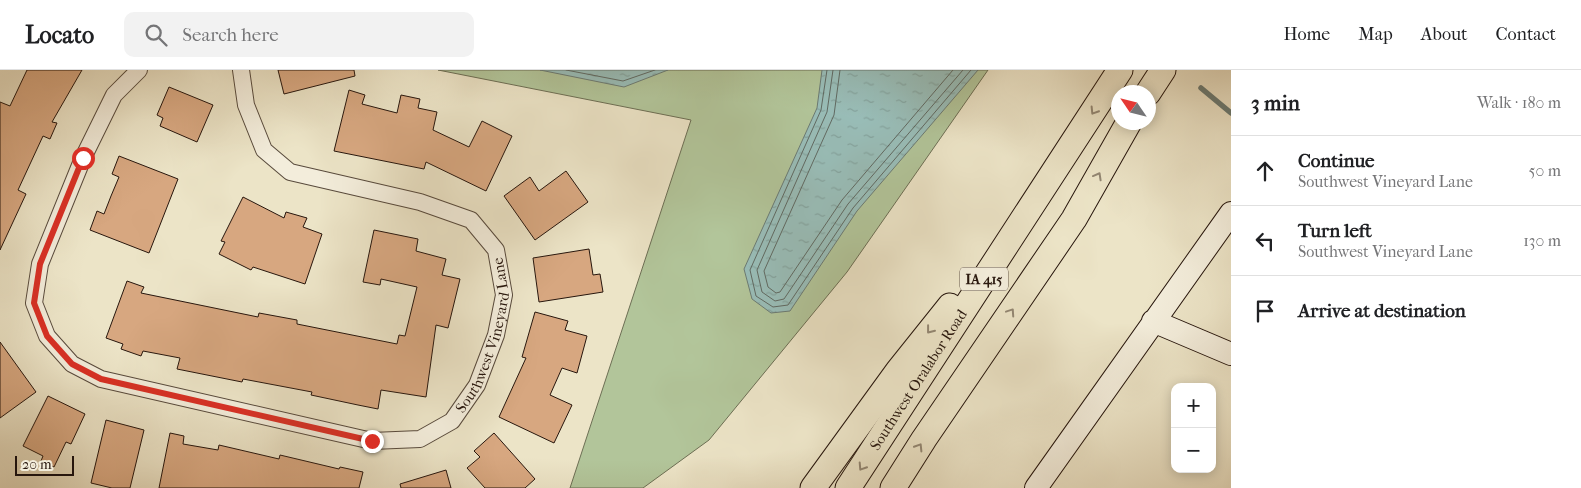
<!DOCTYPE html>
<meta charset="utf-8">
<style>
body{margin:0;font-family:"IM FELL French Canon",serif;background:#f2f2f2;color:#202124}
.controls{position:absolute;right:15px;bottom:15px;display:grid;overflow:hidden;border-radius:10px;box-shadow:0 2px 12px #0003}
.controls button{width:45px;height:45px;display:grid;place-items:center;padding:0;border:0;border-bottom:1px solid #e0e0e0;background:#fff;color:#202124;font:25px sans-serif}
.compass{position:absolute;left:1111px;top:15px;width:45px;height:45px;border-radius:50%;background:#fff;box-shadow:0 2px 12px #0003;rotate:305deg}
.scale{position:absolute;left:15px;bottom:12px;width:59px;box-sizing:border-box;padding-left:5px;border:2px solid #27160d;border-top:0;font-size:14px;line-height:18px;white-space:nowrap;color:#27160d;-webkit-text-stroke:4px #f3eddb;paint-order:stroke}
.stop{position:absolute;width:15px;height:15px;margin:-11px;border:4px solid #d93025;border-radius:50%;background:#fff}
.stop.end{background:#d93025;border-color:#fff;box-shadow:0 1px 5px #0008}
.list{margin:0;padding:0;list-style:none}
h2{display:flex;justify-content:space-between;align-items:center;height:65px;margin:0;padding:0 20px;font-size:21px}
h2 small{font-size:16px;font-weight:400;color:#757577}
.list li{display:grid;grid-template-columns:32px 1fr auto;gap:15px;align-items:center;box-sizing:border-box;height:70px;padding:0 20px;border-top:1px solid #e0e0e0}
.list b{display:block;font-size:19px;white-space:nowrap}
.list p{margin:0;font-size:16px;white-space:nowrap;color:#757577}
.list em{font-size:16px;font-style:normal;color:#757577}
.icon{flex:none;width:28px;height:28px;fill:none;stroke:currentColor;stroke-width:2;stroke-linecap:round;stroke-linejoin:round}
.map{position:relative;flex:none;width:1231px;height:418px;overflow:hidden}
header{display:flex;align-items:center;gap:30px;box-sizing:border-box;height:70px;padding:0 25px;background:#fff;border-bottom:1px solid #e0e0e0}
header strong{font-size:24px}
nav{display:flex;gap:28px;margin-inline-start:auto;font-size:18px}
.search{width:350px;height:45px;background:#f2f2f2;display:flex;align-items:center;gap:12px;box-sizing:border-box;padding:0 18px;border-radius:10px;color:#757577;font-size:19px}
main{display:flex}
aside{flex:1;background:#fff}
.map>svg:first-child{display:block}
</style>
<header>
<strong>Locato</strong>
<div class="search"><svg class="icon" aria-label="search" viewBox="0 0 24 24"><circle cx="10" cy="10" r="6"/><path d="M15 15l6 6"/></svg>Search here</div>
<nav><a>Home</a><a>Map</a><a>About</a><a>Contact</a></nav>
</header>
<main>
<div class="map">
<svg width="1231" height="418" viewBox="0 0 1231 418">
<defs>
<pattern id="water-ripples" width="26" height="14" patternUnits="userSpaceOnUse" patternTransform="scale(1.25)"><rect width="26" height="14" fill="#99beb9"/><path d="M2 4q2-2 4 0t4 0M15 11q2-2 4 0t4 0" fill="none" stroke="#84a39e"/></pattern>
</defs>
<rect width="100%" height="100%" fill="#ece4c7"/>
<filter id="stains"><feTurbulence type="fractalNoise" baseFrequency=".004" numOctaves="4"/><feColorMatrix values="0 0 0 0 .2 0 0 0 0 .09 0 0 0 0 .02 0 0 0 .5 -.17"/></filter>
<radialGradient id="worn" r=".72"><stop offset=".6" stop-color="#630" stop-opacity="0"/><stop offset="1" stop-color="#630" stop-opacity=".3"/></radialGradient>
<!-- park -->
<path fill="#b2c59a" stroke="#6c6e54" d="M438 0H988L847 202 709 370 643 418H570L691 50Z"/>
<!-- water -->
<path fill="url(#water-ripples)" stroke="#6b7b74" d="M540 0H668L624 17Z
M822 0H978L857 141 790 241 771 243 752 229 744 199 817 38Z"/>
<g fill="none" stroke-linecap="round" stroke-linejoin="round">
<!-- shore -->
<path stroke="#606a63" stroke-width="1" d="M566 0 623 11 655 0
M827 0 821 40 750 200 756 226 773 237 788 235 853 138 971 0
M833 0 827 42 757 200 762 222 775 231 784 229 848 134 963 0
M840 0 834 45 764 201 768 217 776 223 780 222 842 130 953 0"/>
<!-- stream -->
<path stroke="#6b7b74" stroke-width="5.5" d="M1201 18 1231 43"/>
</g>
<!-- building -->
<path fill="#d7a780" stroke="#27160d" d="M27 0H82L52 52 57 53 50 69 43 66 18 120 26 124 0 180V32L10 36Z
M278 0H354L355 6 284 24Z
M169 17 213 35 197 72 160 56 163 48 157 45Z
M349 20 365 25 362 34 397 43 401 25 420 29 418 38 437 42 433 60 469 77 482 51 512 66 486 121 426 92 424 99 334 81Z
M119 86 178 109 149 183 90 160 97 141 104 144 111 126 119 107 112 104Z
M566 101 588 132 535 170 504 126 530 107 539 121Z
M243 127 284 148 286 142 307 148 303 157 322 164 305 214 253 197 251 200 219 184 225 172 221 171Z
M374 160 418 169 416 181 446 189 442 205 460 209 448 258 436 255 426 327 381 320 378 339 358 335 311 325 312 322 243 309 242 312 177 299 180 288 143 281 141 286 121 279 123 274 106 268 127 211 144 217 141 223 258 247 259 243 297 250V254L397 274 399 265 405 266 417 217 381 209 380 215 363 212Z
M589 179 593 205 600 204 603 222 539 232 533 188Z
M535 242 568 251 565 260 587 266 577 303 562 298 550 325 572 335 554 373 499 347 526 288 522 287Z
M0 272 36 322 0 348Z
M48 326 85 344 71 374 66 372 54 397 41 391 43 386 23 376Z
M106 350 144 360 130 418H112L91 413Z
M170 363 184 366 183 374 218 380 219 375 279 389 280 385 339 399 340 397 363 402 359 418H159Z
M494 363 535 409 525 418H485L467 398 480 387 474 381Z
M446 400 451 418H401L400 414Z"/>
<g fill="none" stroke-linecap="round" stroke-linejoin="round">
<!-- street casing -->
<g stroke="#584a3c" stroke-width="18">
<g id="street">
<path id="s1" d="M139 0 114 25 83 88 40 194 34 233 47 266 72 294 101 309 372 371 420 369 452 351 477 315 496 265 504 225 496 180 471 150 420 132 290 102 264 80 246 35 241 0"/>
</g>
</g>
<!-- secondary casing -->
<g stroke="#27160d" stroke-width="24">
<path id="secondary" d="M1153 251 1231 284
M1036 418 1231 143"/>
</g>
<!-- primary casing -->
<g stroke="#27160d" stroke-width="27">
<g id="primary">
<path d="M1148 23 1163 0"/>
<path d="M813 418 898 301 950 236"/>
<path id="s2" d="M848 418 1120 0"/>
<path d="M893 418 924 369 1074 149 1129 52"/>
</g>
</g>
<!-- street -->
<use href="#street" stroke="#f3eddb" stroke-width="16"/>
<!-- secondary -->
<use href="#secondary" stroke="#f3eddb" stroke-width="22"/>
<!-- primary -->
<use href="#primary" stroke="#ece4c7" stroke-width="25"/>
</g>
<!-- one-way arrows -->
<defs><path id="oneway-chevron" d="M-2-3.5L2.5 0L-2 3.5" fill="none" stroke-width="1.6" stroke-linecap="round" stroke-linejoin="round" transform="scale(1.25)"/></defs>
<g stroke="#938773">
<use href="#oneway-chevron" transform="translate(1094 41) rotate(122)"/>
<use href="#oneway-chevron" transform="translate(1098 106) rotate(-61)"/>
<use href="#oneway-chevron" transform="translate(1011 242) rotate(-56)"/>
<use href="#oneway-chevron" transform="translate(930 260) rotate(128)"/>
<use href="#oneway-chevron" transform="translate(919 377) rotate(-58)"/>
<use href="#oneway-chevron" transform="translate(862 397) rotate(123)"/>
</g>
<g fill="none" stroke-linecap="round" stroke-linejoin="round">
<!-- route -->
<path stroke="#d93025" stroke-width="6" d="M83 88 40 194 34 233 47 266 72 294 101 309 372 371"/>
</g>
<g text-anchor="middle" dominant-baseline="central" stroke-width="4" stroke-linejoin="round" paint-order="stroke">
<!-- shield labels -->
<rect fill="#f3eddb" stroke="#64564b" stroke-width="1" x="960" y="197.5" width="48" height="23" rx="4"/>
<g font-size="14" font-weight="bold" fill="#27160d">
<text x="984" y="209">IA 415</text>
</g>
<!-- street labels -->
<g font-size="15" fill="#27160d" stroke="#f3eddb">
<text stroke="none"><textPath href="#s1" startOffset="822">Southwest Vineyard Lane</textPath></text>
<text stroke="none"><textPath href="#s2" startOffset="129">Southwest Oralabor Road</textPath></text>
</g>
</g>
<rect width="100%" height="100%" filter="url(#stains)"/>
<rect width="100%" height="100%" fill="url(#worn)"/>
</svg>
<div class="controls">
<button>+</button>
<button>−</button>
</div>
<svg class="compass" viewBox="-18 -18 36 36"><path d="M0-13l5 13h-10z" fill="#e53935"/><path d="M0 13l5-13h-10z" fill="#757577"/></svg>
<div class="scale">20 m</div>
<div class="stop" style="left:83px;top:88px"></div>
<div class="stop end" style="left:372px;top:371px"></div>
</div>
<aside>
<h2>3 min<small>Walk · 180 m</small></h2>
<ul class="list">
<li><svg class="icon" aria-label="ahead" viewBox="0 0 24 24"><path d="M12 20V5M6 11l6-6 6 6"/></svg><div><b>Continue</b><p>Southwest Vineyard Lane</p></div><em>50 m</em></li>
<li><svg class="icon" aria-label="left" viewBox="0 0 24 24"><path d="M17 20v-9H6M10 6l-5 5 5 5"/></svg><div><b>Turn left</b><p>Southwest Vineyard Lane</p></div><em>130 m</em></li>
<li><svg class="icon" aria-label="arrive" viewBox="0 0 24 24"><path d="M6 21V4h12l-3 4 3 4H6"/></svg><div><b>Arrive at destination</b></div></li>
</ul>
</aside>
</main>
